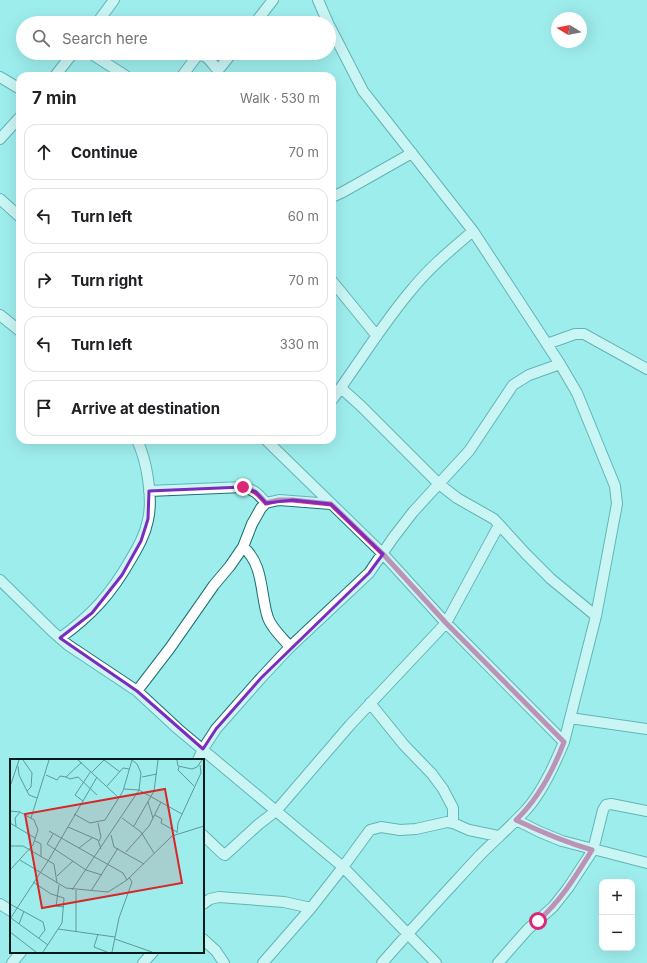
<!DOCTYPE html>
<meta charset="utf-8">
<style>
body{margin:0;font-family:Inter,sans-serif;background:#f2f2f2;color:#202124}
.controls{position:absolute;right:12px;bottom:12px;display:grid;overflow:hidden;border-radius:8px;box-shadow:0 4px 16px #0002}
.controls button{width:36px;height:36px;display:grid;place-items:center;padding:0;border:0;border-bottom:1px solid #e0e0e0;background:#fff;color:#202124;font:20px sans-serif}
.compass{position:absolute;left:551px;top:12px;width:36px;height:36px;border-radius:50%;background:#fff;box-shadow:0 4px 16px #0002;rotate:280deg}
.stop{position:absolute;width:12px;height:12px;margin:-9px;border:3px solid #db2777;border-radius:50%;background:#fff}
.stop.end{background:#db2777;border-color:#fff;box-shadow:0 1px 4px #0008}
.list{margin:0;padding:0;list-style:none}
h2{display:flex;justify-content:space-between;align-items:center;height:52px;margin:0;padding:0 16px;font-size:17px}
h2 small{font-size:13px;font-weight:400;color:#757577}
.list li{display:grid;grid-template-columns:26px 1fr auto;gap:12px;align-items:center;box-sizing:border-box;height:56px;margin:0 8px 8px;padding:0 8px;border:1px solid #e0e0e0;border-radius:12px}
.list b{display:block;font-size:15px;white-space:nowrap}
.list em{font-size:13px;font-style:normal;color:#757577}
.icon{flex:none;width:22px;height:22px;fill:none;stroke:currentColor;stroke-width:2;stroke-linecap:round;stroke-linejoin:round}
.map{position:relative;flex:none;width:647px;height:963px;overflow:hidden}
.search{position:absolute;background:#fff;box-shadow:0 4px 16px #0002;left:16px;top:16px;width:320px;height:44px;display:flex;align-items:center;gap:10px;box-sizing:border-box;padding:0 14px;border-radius:22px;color:#757577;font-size:15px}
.panel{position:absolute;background:#fff;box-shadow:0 4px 16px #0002;left:16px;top:72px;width:320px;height:372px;border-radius:12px}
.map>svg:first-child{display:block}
</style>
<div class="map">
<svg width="647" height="963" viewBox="0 0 647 963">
<rect width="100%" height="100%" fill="#9eeded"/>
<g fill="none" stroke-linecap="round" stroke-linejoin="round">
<!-- street casing -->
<g stroke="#1a7071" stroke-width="12">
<path id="street" d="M318 0 328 23
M97 23 114 0
M255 23 273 0
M329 25 363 91 473 231 560 364 577 393 615 486 617 504 596 616 564 742C555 764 542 793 525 811 511 826 495 840 480 855 447 891 414 926 382 963
M90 53 126 76
M55 76 73 53
M182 76 197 56C206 53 211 62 216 68H220L232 53
M0 77 20 89
M0 139 20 117
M332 197 343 192 412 153
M0 199 20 217
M332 281 377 336
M0 315 20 331
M547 344 575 334H584L647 369
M341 388 361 406 439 484 457 498 494 519 526 554 551 579 596 616
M332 400C359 363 383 323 413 288 431 266 452 249 473 231
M266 440 383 554 446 623 564 742
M149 491 243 487C254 489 259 495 266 503
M243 547C264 564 260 594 268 618 272 629 283 638 290 647
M0 580 53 632 68 645 137 691 178 729 343 867 436 963
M60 638C92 615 111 594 131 559 138 547 145 535 148 520 153 498 147 461 137 440
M137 691 170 648 214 585 230 566 243 547 252 524 261 508 266 503 279 500 331 504
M370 703 404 745 432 774 443 789 453 808V823
M570 718 647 729
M198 760 203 749 216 729 261 678 290 647 369 573 393 538 413 512 469 451 513 385 529 375 560 364
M516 820 540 832 562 841 647 863
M203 835 223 854 225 855 259 824 276 811 350 725 446 623 499 525
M0 904 11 911
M203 904 210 899 219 897 284 902 311 908
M203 939 216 951 224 963
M12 963 21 952
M143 963 153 952
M263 963 311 908 343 867 370 830 381 827 400 830 416 829 447 822 453 823 469 830 498 836
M498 963 528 929 553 907 568 888 593 850 603 810 606 805 611 804 647 811"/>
</g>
<!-- street -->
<use href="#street" stroke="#fff" stroke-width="10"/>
</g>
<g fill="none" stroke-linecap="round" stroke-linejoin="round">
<!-- route -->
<path stroke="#db2777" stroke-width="5" d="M243 487C254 489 259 495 266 503L279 500H293L331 504 383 554 446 623 564 742C553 771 538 799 516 820 541 832 565 842 592 850 575 877 562 899 538 921"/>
</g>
<!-- marked area -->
<path d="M0 0H647V963H0ZM243 487 256 492 266 503 293 500 331 504 383 554 369 573 261 678 216 729 203 749 137 691 60 638 92 613 122 575 141 541 148 519 149 491Z" fill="#9eeded" fill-opacity=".55" fill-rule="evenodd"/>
<path fill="none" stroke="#7b2cbf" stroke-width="3" stroke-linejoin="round" d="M243 487 256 492 266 503 293 500 331 504 383 554 369 573 261 678 216 729 203 749 137 691 60 638 92 613 122 575 141 541 148 519 149 491Z"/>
<!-- overview -->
<g transform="translate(10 759)">
<rect width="194" height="194" fill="#9eeded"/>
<path fill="none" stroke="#609999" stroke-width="1" d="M13 1 22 14 21 28 17 32M68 1 109 39M167 1 168 7 182 10 187 8 192 1M8 7 9 16 19 36 27 39M169 8 168 11 184 27M82 13 94 1 110 13M36 16 47 21 50 17 56 18 72 3M56 18 60 20 68 18 87 36M132 18 147 15M1 25 9 1M97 27 113 9 119 10M114 30 129 31 172 55M73 42 65 36 81 12M138 43 143 59M0 52 10 53 24 61 28 71 23 86 0 111M64 55 80 64 95 61 113 32 122 1M145 56 152 60 151 64 167 73M21 59 39 1M112 59 131 73 144 94M0 64 25 79M88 64 91 78 89 82M6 67 5 59 10 53M124 67 144 32 148 1M58 68 88 81 91 90M39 72 113 114 117 121M167 74 168 64 191 14 190 6M43 75 37 85 76 111 92 116M101 76 104 88 134 105M25 82 31 85V98M0 87H13L44 105 47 124M69 89 82 79M116 93 139 67 151 43M10 101 56 129 98 133 117 121 162 77 194 67M47 117 63 102M23 123 41 135 54 139 52 164 33 193M49 126 46 147 54 148M62 131 129 31 131 14 127 5 122 1M66 131V173M81 132 108 89M0 145 33 163 35 171 29 179M1 159 38 186M0 160 38 102 87 18M9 165 14 152M48 170 105 178M0 173 26 193M88 175 84 188 97 193M105 180 142 193M102 193 109 159 122 123 119 118"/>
<path fill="#d62828" fill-opacity="0.15" stroke="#d62828" stroke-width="2" d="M155 30 172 124 32 149 15 55Z"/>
<rect width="194" height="194" fill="none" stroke="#021a1a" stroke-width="2"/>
</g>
</svg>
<div class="controls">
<button>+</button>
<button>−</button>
</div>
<svg class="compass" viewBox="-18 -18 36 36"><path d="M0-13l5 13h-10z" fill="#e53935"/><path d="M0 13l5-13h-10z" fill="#757577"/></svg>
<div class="stop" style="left:538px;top:921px"></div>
<div class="stop end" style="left:243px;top:487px"></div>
<div class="search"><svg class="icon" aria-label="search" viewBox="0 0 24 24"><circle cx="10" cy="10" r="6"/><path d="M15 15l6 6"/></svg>Search here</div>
<section class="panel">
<h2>7 min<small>Walk · 530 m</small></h2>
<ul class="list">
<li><svg class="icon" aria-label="ahead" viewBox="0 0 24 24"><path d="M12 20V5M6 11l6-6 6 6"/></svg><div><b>Continue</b></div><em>70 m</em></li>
<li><svg class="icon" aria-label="left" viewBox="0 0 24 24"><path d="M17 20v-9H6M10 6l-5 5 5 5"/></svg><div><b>Turn left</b></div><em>60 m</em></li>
<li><svg class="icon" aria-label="right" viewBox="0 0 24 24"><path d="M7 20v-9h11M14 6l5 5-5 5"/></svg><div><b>Turn right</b></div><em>70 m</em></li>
<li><svg class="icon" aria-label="left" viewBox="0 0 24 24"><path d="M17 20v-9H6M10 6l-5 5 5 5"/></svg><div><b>Turn left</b></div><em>330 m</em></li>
<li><svg class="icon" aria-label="arrive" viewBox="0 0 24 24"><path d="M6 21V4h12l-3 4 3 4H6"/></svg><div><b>Arrive at destination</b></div></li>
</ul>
</section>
</div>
